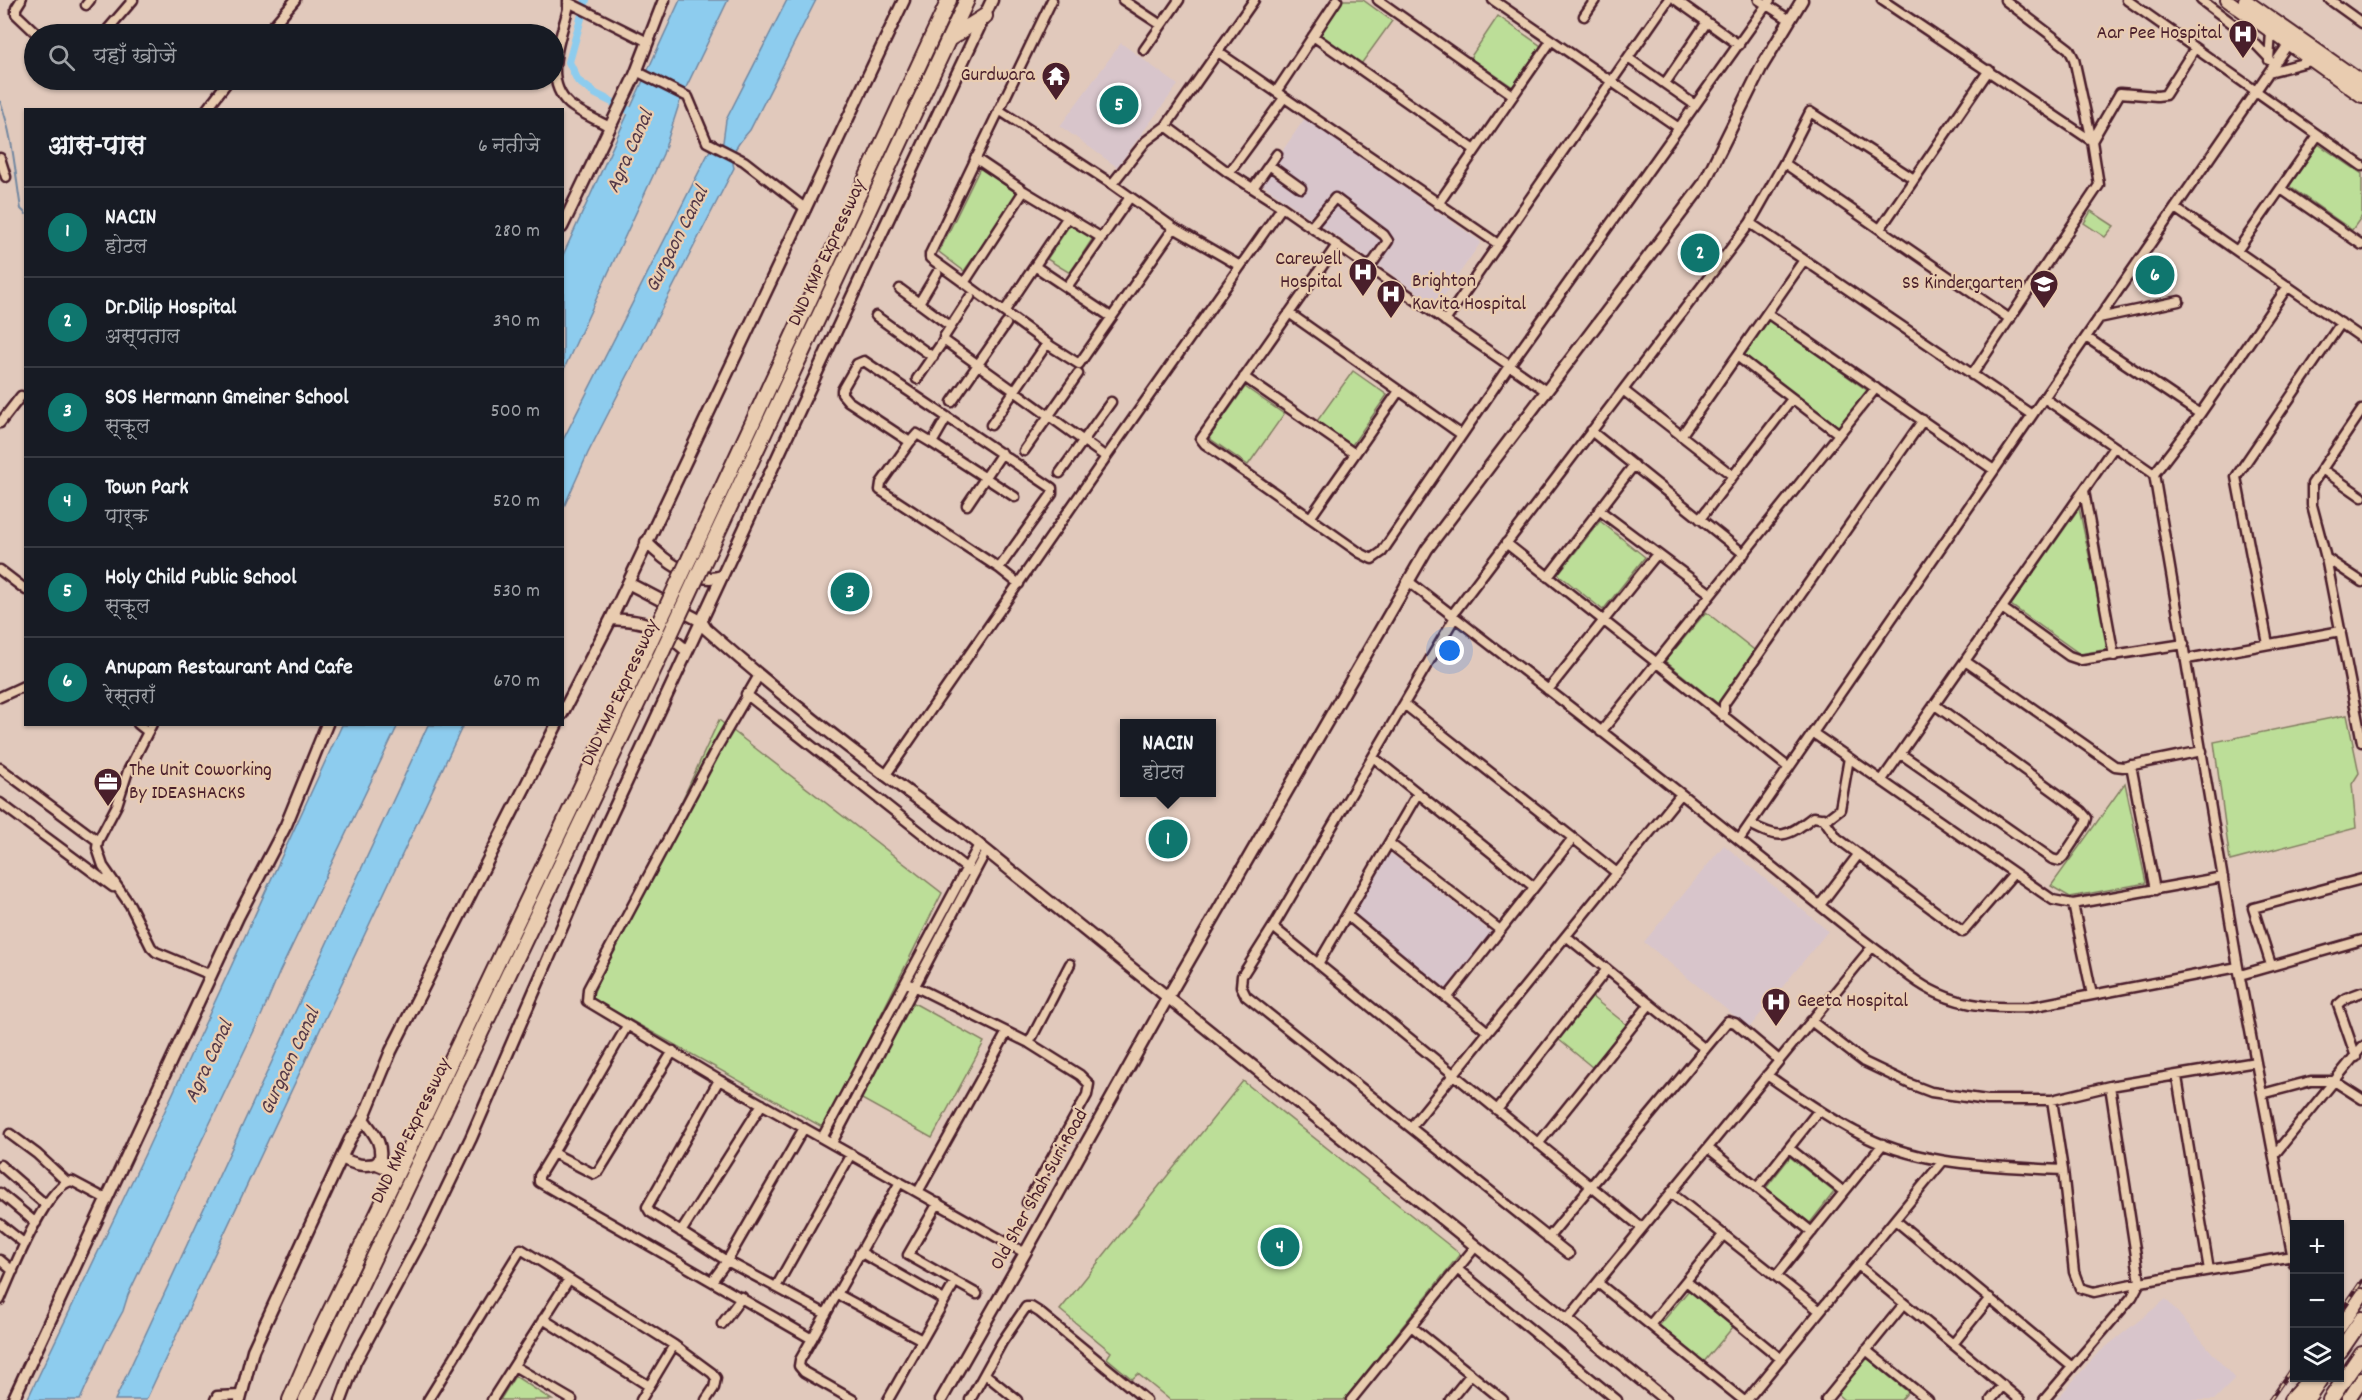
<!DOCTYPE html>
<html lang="hi">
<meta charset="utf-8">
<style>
body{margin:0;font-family:Dekko,"Playpen Sans Deva",sans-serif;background:#242831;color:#f1f3f6}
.controls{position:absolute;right:18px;bottom:18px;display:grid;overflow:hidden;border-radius:0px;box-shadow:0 2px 4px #0004}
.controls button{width:54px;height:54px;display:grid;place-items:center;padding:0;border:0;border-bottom:2px solid #363941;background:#171b24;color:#f1f3f6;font:30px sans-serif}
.you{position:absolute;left:1450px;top:651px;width:21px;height:21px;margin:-15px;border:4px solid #fff;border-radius:50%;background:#1a73e8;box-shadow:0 0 0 9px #1a73e833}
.badge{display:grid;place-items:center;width:39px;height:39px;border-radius:50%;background:#0f766e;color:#fff;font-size:20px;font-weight:700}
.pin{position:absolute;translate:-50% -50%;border:3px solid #fff;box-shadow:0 2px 6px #0006}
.popup{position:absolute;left:1120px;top:719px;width:96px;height:78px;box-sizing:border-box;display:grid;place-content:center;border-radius:0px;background:#171b24;filter:drop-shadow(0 2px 4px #0005);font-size:20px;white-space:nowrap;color:#9ea1a6}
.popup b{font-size:22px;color:#f1f3f6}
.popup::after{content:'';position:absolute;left:50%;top:100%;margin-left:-12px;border:12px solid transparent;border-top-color:#171b24}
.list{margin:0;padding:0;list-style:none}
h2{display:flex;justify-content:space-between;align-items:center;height:78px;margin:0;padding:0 24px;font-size:26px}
h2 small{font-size:20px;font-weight:400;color:#9ea1a6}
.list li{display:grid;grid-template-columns:39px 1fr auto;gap:18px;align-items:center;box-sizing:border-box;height:90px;padding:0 24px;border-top:2px solid #363941}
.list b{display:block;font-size:22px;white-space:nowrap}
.list p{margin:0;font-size:20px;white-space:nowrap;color:#9ea1a6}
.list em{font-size:20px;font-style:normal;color:#9ea1a6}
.icon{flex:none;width:33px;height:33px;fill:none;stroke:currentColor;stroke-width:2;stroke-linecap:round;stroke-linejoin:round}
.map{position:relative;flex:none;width:2362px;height:1400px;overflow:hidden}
.search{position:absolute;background:#171b24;box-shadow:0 2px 4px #0004;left:24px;top:24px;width:540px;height:66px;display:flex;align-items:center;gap:15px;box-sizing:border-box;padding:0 21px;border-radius:33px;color:#9ea1a6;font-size:22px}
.panel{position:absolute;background:#171b24;box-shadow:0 2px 4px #0004;left:24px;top:108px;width:540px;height:618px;border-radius:0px}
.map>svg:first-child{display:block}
</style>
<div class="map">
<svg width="2362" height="1400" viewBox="0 0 2362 1400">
<rect width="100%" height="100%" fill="#e1c9bc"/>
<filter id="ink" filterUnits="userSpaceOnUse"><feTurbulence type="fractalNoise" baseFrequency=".0167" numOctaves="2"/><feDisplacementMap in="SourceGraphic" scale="12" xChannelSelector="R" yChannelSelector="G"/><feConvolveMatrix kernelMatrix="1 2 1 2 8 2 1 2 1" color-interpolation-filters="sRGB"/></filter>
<g filter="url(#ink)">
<!-- built -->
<path fill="#d8c5cb" d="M1121 43 1178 85 1117 167 1060 126Z
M1305 118 1481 242 1437 306 1260 183Z
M1724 845 1828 931 1749 1028 1644 942Z
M1390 853 1491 932 1446 989 1355 914Z
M2166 1299 2235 1379 2214 1400H2056L2097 1354Z"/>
<!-- green -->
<path fill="#bcde98" stroke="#837e62" stroke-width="1.5" d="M1343 0H1363L1392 21 1361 64 1319 34Z
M1498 16 1541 46 1513 87 1470 58Z
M2318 144 2362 174V216L2352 230 2289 186Z
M981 166 1020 192 964 271 939 252Z
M2091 211 2114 226 2105 237 2084 223Z
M1071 223 1093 238 1070 273 1047 259Z
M1768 320 1868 391 1839 429 1742 355Z
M1353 371 1387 395 1352 445 1317 421Z
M1245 387 1284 414 1248 465 1209 438Z
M2079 508 2109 649 2080 654 2011 605Z
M1600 521 1645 557 1603 610 1558 574Z
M1706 612 1758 653 1722 707 1665 661Z
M2347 715 2359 773 2352 784 2356 828 2230 861 2214 742Z
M719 720 942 893 824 1128 591 998Z
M2125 783 2146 883 2070 897 2051 886Z
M1592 997 1627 1025 1592 1067 1558 1039Z
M912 1002 984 1042 932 1138 860 1098Z
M1243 1081 1460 1254 1344 1400H1170L1138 1374 1132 1379 1107 1358 1111 1352 1060 1310Z
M1790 1157 1834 1192 1810 1223 1766 1188Z
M1689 1290 1733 1327 1703 1363 1659 1326Z
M1867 1358 1908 1392 1901 1400H1844L1837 1394Z
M515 1376 552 1400H500Z"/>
<!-- water -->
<path fill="#8dccee" stroke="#7287a0" stroke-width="1.5" d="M680 0H728L681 98 663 154 563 371V255Z
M787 0H816L750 130C740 142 729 152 734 168L588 453 563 509V440L710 150 717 154 723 142 726 120Z
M342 725H398L280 971 262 1014 128 1295 123 1311 105 1344 80 1400H27L145 1154Z
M428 725H463L146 1400H115Z"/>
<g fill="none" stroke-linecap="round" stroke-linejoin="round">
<!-- stream -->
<path stroke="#7287a0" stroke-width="2" d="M0 101C13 136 15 172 21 209L26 214"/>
<!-- canal -->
<path stroke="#8dccee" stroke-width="8" d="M586 0 569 62 578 81 596 94 638 115"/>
<!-- minor casing -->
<g stroke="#4a1f2b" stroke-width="13">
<path id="minor" d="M21 0 16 8V14L37 34
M568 0V9C561 38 542 80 569 104 578 112 599 121 610 127
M1052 0 930 254V258L1052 347 1079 364 1174 228
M1123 0 1161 25
M1378 0 1513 95
M1493 0 1679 128
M1676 0 1739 45
M1759 0 1790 20
M1882 0 2092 141 2120 93 2157 96 2165 95 2195 48
M2127 0 2362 166
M2201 0 2245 33 2269 58
M2330 0 2362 23
M568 2 648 42
M86 5 90 0
M1584 16 1595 0
M108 29 133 0
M266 34 295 0
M1313 36 1475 150
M1144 50 1179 0
M1218 52 1498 244
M1628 58 1695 105
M2269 60 2271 32
M636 71 688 97 707 142 744 161 806 209
M2269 72 2311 61
M1668 79 1707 22
M1276 92 1337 0
M206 110 229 80
M999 110 1112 184 1174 228 1240 266
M1166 126 1229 173 1282 207 1546 391
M0 158 6 177
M975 158 1024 191 1102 238
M1784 163 2010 319
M1269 165 1301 188
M1229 173 1284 98
M1112 184 1146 141 1166 126 1254 0
M1253 188 1277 154
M2281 189 2362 245
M1438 204 1551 41
M2175 208 2362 338
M1750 223 2032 415
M1311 227 1335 198 1384 235 1388 241 1369 268
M1880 229 1989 70
M1337 245 1201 439 1205 444 1360 553 1372 559 1382 552 1509 366 1770 0
M2237 251 2318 135
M1036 267 1111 317
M964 283 1024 191
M1067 287 1130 197
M900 289 950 326
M970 297 944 337 945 341 1106 457
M919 303 937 273
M1004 312 1067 218
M1289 313 1462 435
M1767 313 1994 470
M876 316 933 357
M2099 318 2179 301
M1445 321 1668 0
M2086 337 2200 414
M1737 356 1839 434
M1972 375 2099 185 2092 141 2074 59 2069 49 2005 0
M1244 377 1355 454
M917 379 944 340
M1623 390 1733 476
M2044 398 2154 474 2238 967 2294 1264
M952 402 1006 324
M2362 410 2312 484V505L2326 558 2362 742
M0 423 21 396
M991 425 1044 348
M1591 431 1744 554
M1681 436 1804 260
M910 442 881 483 880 490 999 568 1052 494V488L864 361 857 364 842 390V394L848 401 910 442 917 434 932 443 947 417
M932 443 1015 497
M1024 451 1078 374
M2322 469 2362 497
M1060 473 1111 402
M2154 474 2200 414 2288 286
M2084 491 2114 656
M967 505 1002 453
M1599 510 1711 594
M1310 518 1399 391
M1700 519 1792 399
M1506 543 1789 768
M2326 558 2362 582
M999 568 1019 584
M0 570 26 590
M1548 577 1634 465
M1408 581C1524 671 1640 760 1754 852 1797 886 1838 922 1882 954 1899 968 1917 984 1937 993 1967 1007 1998 1008 2030 1007L2238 967
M2002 608 2069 656 2081 660 2184 644
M1452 615 1750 223 1784 163 1810 112 1914 179
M1455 617 1273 927 1242 976 1241 986 1246 996 1569 1254
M2268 644 2236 477 2341 323
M2187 659 2341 631
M1965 661 2115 766 2123 767 2202 751
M759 675 715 751 588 989 587 1001 719 1080 1025 1253
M1548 690 1657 554
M746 694 971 872
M0 697 26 685
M1404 704 1617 873
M1724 717V704L1923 420
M138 724 148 732
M152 724 128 771 117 805 98 841 97 848 103 866 130 905 151 947 156 952 211 975
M1601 732 1876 388
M1813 733 2053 900 2073 904 2223 877
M1901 754 2052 859 2059 861 2063 857 2085 824 2087 818 2081 811 1935 705
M1373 757 1534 887
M2131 765 2155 890
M0 768 98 841
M885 776 1106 457 1282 207
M1882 780 2114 447
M0 803 113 887
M1823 818 1837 838 1963 932 2014 873
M1750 824C1780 840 1786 838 1813 817L1827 819 1840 809 1849 758
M1739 840 2291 40
M1389 843 1500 930
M2073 904 2092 995
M1820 905 1858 855
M1347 915 1488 1032
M1273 927 1642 1228
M1566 936 1705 1049
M1318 964 1418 793
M2271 965 2253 908 2362 879
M2240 975 2362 940
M906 982 1029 1043 1080 1075 1089 1084 1087 1095 1027 1203
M1447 998 1573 838
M1811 1021 1864 1062 1910 1084 1931 1092 1987 1100H2052L2110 1086 2256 1062
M627 1026 553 1153 539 1176V1182L812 1339
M1029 1043 1070 964
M2356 1057 2338 1005 2346 998 2362 992
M1767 1075C1796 1095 1825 1116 1856 1132 1919 1167 1994 1166 2063 1170
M2177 1077 2209 1270
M719 1080 647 1207 650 1212 727 1261 804 1128
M2262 1094 2311 1081H2334L2362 1099
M2052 1100 2063 1170 2074 1272 2080 1288 2094 1292 2146 1281 2293 1256
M1497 1110 1607 969
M1411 1127 1681 794
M10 1134 37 1154 67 1182
M822 1138 979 845
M832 1143 986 851
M1538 1144 1650 1004
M1708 1148 1812 1232
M1789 1148 1844 1192
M553 1153 594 1174 599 1171 673 1051
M2274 1155 2362 1047
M0 1165 46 1205
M1757 1188 1819 1110
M918 1192 1007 1032
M0 1193 36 1223
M1671 1193 1820 1311
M938 1203 908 1255 977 1294
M1895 1220 2071 1366
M0 1224 25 1244
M681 1232 762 1104
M1548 1238 1728 1021 1735 1023 1779 1060
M860 1252 944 1300
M0 1260 13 1271
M1858 1265 2020 1400
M1457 1269 1617 1400
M1776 1276 1883 1144
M712 1281 727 1261 826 1314
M1686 1281 1781 1359
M1598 1283 1743 1400
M776 1287 851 1154
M837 1294 922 1340
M0 1300C11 1275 46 1184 72 1181L106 1199
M543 1319 649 1386
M1567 1320 1872 947
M722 1324 742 1297
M1650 1325 1724 1234
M1411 1326 1503 1400
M1953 1344 1990 1298
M1866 1350 1928 1400
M514 1366 572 1400
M985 1374 1017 1400
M215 1400 217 1396 241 1395
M428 1400 521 1249 674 1345 712 1373 716 1378 714 1388 706 1400
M492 1400 569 1279
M641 1400 674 1345
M853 1400 804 1372 799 1366 800 1360 900 1182
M888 1400 955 1282
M970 1400 1002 1342 1026 1307H1031L1039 1312 1146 1400
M1351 1400 1476 1246
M1450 1400 1471 1374
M1747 1400 1943 1161
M1826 1400 1904 1304
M1991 1400 2003 1385
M2044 1400 2132 1297 2140 1282 2110 1086"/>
</g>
<!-- tertiary casing -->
<g stroke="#4a1f2b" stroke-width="15">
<path id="tertiary" d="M562 227 635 75 664 0
M646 542C665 561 694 585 722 576
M628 583 701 621 706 629C786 700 870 766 957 827L1666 1400
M611 619C651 621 656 625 687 651
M562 714 611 619 904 0
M342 1158C355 1165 364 1167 379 1163 384 1143 374 1134 363 1119
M13 1400 238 917 286 825 327 724
M240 1400 253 1350 350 1139 363 1119 391 1051 557 724
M341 1400 355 1362 429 1225 471 1138 600 839 877 243 992 0
M941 1400 1025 1253 1168 997 1427 549 1704 183 1761 68 1802 0"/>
</g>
<!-- secondary casing -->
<g stroke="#4a1f2b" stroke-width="16">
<path id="secondary" d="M2227 0 2362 96
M2245 0 2362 82
M2340 1327 2362 1295
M2348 1400 2362 1379"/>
</g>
<!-- trunk casing -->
<g stroke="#4a1f2b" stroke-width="18">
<path id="trunk" d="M949 39 985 16
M690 557 949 0
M703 564 967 0
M379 1163 398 1171
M2340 1351 2362 1319
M290 1400 315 1342 419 1128 649 644
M306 1400 663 650
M2291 1400 2311 1378
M2306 1400 2321 1378
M2330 1400 2362 1353"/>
</g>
<!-- minor -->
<use href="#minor" stroke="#e9ccb0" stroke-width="8"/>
<!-- tertiary -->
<use href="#tertiary" stroke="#e9ccb0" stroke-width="10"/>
<!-- secondary -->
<use href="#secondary" stroke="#e9ccb0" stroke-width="12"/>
<!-- trunk -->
<use href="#trunk" stroke="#e9ccb0" stroke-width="14"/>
<!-- rail casing -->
<g stroke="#4a1f2b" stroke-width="4.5">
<path id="rail" d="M2340 1313 2362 1281
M2270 1400 2294 1365"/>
</g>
<!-- rail -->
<use href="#rail" stroke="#e9ccb0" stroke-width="2" stroke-dasharray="7" stroke-linecap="butt"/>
<!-- trunk-bridge casing -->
<g stroke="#4a1f2b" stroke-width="18" stroke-linecap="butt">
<path id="trunk-bridge" d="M649 644 690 557
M663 650 703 564"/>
</g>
<!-- trunk-bridge -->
<use href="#trunk-bridge" stroke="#e9ccb0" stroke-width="14"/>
</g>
</g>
<!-- icons -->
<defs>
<g id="hospital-pin" transform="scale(1.5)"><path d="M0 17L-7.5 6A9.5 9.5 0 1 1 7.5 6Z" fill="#4a1f2b" stroke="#e9ccb0"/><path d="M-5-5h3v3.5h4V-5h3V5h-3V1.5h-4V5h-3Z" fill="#fff"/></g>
<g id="temple-pin" transform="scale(1.5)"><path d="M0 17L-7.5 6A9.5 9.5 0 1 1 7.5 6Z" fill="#4a1f2b" stroke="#e9ccb0"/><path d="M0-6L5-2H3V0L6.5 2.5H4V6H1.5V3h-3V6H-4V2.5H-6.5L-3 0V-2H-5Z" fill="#fff"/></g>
<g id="school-pin" transform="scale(1.5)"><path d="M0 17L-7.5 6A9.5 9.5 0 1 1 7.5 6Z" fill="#4a1f2b" stroke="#e9ccb0"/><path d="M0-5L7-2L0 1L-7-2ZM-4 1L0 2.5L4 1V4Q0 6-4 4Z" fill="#fff"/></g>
<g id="office-pin" transform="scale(1.5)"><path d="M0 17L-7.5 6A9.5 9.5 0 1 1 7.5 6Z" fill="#4a1f2b" stroke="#e9ccb0"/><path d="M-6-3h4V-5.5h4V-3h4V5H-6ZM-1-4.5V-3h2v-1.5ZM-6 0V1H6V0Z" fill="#fff"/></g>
</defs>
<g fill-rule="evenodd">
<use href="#hospital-pin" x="2243" y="34"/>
<use href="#temple-pin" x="1056" y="76"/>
<use href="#hospital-pin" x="1363" y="272"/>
<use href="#school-pin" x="2044" y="284"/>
<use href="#hospital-pin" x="1391" y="294"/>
<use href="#office-pin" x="108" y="782"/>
<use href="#hospital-pin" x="1776" y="1002"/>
</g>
<g text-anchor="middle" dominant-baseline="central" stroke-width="4.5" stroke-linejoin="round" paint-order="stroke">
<!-- poi labels -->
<g font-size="20" fill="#4a1f2b" stroke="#e9ccb0" text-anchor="end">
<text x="2222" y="34">Aar Pee Hospital</text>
<text x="1035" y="76">Gurdwara</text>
<text x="1342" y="260">Carewell<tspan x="1342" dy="23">Hospital</tspan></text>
<text x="1412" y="282" text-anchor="start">Brighton<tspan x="1412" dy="23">Kavita Hospital</tspan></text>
<text x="2023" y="284">SS Kindergarten</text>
<text x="129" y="771" text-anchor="start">The Unit Coworking<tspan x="129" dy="23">By IDEASHACKS</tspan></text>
<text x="1797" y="1002" text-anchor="start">Geeta Hospital</text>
</g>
<!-- street labels -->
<g font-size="20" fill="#4a1f2b" stroke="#e9ccb0">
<text transform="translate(828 253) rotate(-65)">DND KMP Expressway</text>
<text transform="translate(621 693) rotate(-65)">DND KMP Expressway</text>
<text transform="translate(412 1131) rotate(-64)">DND KMP Expressway</text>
<text transform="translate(1040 1190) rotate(-61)">Old Sher Shah Suri Road</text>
</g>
<!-- water labels -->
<g font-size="21" font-style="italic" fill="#543948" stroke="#e9ccb0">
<text transform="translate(631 152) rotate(-66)">Agra Canal</text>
<text transform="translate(678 240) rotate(-63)">Gurgaon Canal</text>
<text transform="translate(210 1062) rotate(-65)">Agra Canal</text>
<text transform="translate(291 1062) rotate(-65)">Gurgaon Canal</text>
</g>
</g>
</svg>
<div class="controls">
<button>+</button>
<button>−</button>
<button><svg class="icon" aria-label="layers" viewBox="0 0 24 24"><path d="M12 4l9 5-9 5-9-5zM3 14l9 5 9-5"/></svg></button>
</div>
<div class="you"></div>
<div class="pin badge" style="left:1168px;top:839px">1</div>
<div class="popup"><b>NACIN</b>होटल</div>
<div class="pin badge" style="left:1700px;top:253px">2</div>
<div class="pin badge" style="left:850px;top:592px">3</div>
<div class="pin badge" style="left:1280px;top:1247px">4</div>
<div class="pin badge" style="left:1119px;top:105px">5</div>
<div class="pin badge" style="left:2155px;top:275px">6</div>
<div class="search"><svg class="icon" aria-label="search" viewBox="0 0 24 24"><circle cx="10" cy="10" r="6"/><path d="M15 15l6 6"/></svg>यहाँ खोजें</div>
<section class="panel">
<h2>आस-पास<small>6 नतीजे</small></h2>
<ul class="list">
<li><span class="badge">1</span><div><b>NACIN</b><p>होटल</p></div><em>280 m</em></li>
<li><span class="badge">2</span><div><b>Dr.Dilip Hospital</b><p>अस्पताल</p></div><em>390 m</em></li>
<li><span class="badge">3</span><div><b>SOS Hermann Gmeiner School</b><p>स्कूल</p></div><em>500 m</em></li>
<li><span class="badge">4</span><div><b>Town Park</b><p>पार्क</p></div><em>520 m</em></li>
<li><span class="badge">5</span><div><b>Holy Child Public School</b><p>स्कूल</p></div><em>530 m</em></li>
<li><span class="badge">6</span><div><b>Anupam Restaurant And Cafe</b><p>रेस्तराँ</p></div><em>670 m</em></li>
</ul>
</section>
</div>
